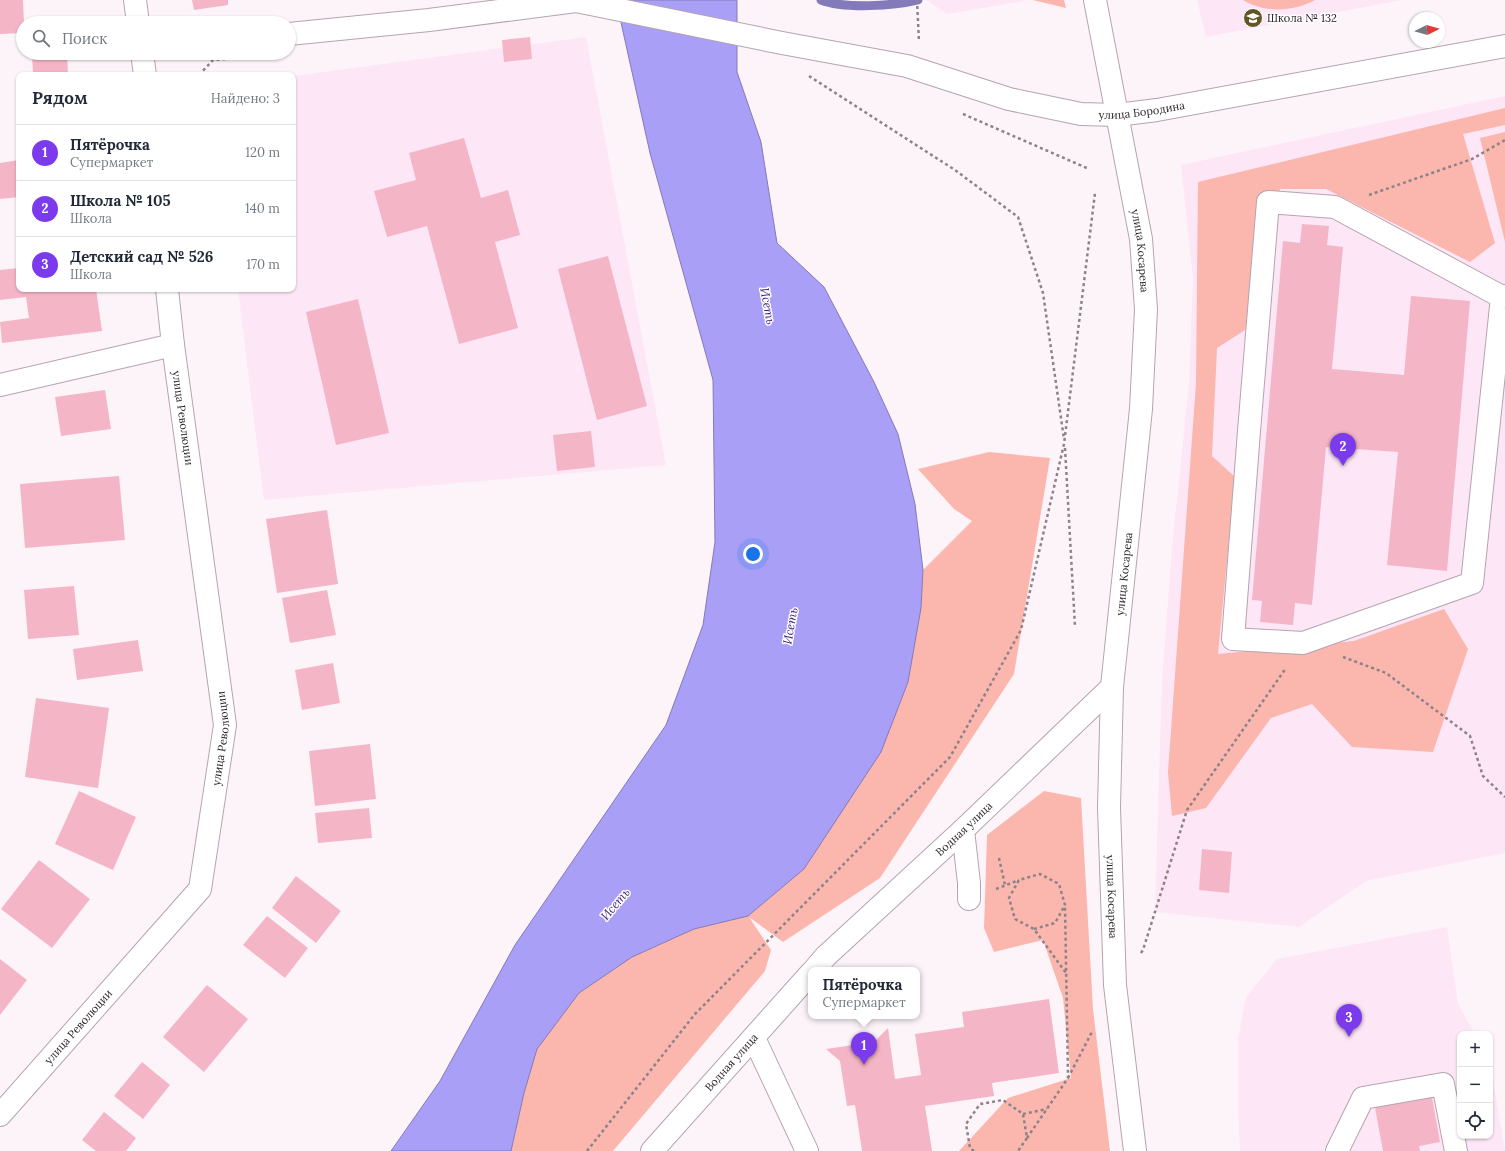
<!DOCTYPE html>
<html lang="ru">
<meta charset="utf-8">
<style>
body{margin:0;font-family:Lora,serif;background:#f6f6f7;color:#1f2937}
.controls{position:absolute;right:12px;bottom:12px;display:grid;overflow:hidden;border-radius:8px;box-shadow:0 1px 3px #0004}
.controls button{width:36px;height:36px;display:grid;place-items:center;padding:0;border:0;border-bottom:1px solid #e0e1e3;background:#fff;color:#1f2937;font:20px sans-serif}
.compass{position:absolute;left:1409px;top:12px;width:36px;height:36px;border-radius:50%;background:#fff;box-shadow:0 1px 3px #0004;rotate:85deg}
.you{position:absolute;left:753px;top:554px;width:14px;height:14px;margin:-10px;border:3px solid #fff;border-radius:50%;background:#1a73e8;box-shadow:0 0 0 6px #1a73e833}
.badge{display:grid;place-items:center;width:26px;height:26px;border-radius:50%;background:#7c3aed;color:#fff;font-size:13px;font-weight:700}
.pin{position:absolute;translate:-50% -33px;filter:drop-shadow(0 1px 2px #0008)}
.pin::after{content:'';position:absolute;top:21px;width:14px;height:12px;background:inherit;clip-path:polygon(0 0,100% 0,50% 100%)}
.popup{position:absolute;left:808px;top:967px;width:112px;height:52px;box-sizing:border-box;display:grid;place-content:center;border-radius:8px;background:#fff;filter:drop-shadow(0 1px 3px #0005);font-size:13px;white-space:nowrap;color:#747a83}
.popup b{font-size:15px;color:#1f2937}
.popup::after{content:'';position:absolute;left:50%;top:100%;margin-left:-8px;border:8px solid transparent;border-top-color:#fff}
.list{margin:0;padding:0;list-style:none}
h2{display:flex;justify-content:space-between;align-items:center;height:52px;margin:0;padding:0 16px;font-size:17px}
h2 small{font-size:13px;font-weight:400;color:#747a83}
.list li{display:grid;grid-template-columns:26px 1fr auto;gap:12px;align-items:center;box-sizing:border-box;height:56px;padding:0 16px;border-top:1px solid #e0e1e3}
.list b{display:block;font-size:15px;white-space:nowrap}
.list p{margin:0;font-size:13px;white-space:nowrap;color:#747a83}
.list em{font-size:13px;font-style:normal;color:#747a83}
.icon{flex:none;width:22px;height:22px;fill:none;stroke:currentColor;stroke-width:2;stroke-linecap:round;stroke-linejoin:round}
.map{position:relative;flex:none;width:1505px;height:1151px;overflow:hidden}
.search{position:absolute;background:#fff;box-shadow:0 1px 3px #0004;left:16px;top:16px;width:280px;height:44px;display:flex;align-items:center;gap:10px;box-sizing:border-box;padding:0 14px;border-radius:22px;color:#747a83;font-size:15px}
.panel{position:absolute;background:#fff;box-shadow:0 1px 3px #0004;left:16px;top:72px;width:280px;height:220px;border-radius:8px}
.map>svg:first-child{display:block}
</style>
<div class="map">
<svg width="1505" height="1151" viewBox="0 0 1505 1151">
<rect width="100%" height="100%" fill="#fdf4fa"/>
<!-- built -->
<path fill="#fde6f6" d="M927 0H1029L947 14Z
M1197 0H1402L1206 37Z
M586 37 666 465 264 500 238 289H293V76Z
M1505 96V853L1366 881 1299 927 1155 912 1162 681 1172 547 1189 385 1193 278 1181 165Z
M1447 927 1458 1004 1475 1034H1460V1136H1490V1063L1505 1151H1240L1238 1104V1039L1246 997 1277 959Z"/>
<!-- green -->
<path fill="#fbb6ae" d="M1033 0H1064L1066 8Z
M1243 0H1315C1293 12 1264 13 1243 0Z
M1505 108V125L1463 134 1495 243 1470 262 1326 189H1280L1245 330 1217 348 1212 456 1235 477 1218 654 1354 641 1444 609 1468 649 1433 752 1352 747 1312 704 1271 718 1206 808 1172 816 1168 772 1196 383 1198 182Z
M1505 132V242L1480 138Z
M989 452 1050 458 1014 674 880 878 783 942 749 917 771 950 765 971 613 1151H511L524 1093 537 1048 579 993 632 957 694 929 748 916 804 869 921 608 923 570 972 521 954 509 918 469Z
M1044 791 1081 798 1093 1009 1110 1151H959L1008 1098 1071 1078 1063 998 1043 940 994 952 984 928 987 835Z"/>
<!-- water -->
<path fill="#a99ff7" stroke="#837ab9" d="M616 0H737V72L761 142 777 243 824 287 874 382 898 434 915 504 923 570 921 608 908 682 881 752 804 869 748 916 694 929 632 957 579 993 537 1049 524 1093 511 1151H391L440 1081 515 945 666 725 703 625 715 542 713 380 650 153Z"/>
<g fill="none" stroke-linecap="round" stroke-linejoin="round">
<!-- stream -->
<path stroke="#837ab9" stroke-width="9" d="M821 0C844 9 894 6 918 0"/>
</g>
<!-- building -->
<path fill="#f4b5c6" d="M0 0H23L24 23H23V33L0 34Z
M192 0H228V5L194 10Z
M530 37 532 59 504 62 502 40Z
M32 53H67L68 75H33Z
M464 138 481 198 508 190 520 235 495 242 518 328 459 344 427 226 387 237 374 191 416 180 409 153Z
M19 160V197L0 199V163Z
M1302 224 1329 226 1327 245 1343 247 1332 369 1404 375 1411 296 1470 301 1447 571 1387 565 1398 452 1326 447 1312 605 1295 603 1293 625 1260 622 1262 601 1252 600 1283 241 1300 243Z
M608 256 647 406 597 420 558 269Z
M19 268V289H96L102 331 2 343 0 322 29 318 26 297 0 300V270Z
M358 299 389 433 336 445 306 312Z
M105 390 111 429 61 436 55 397Z
M591 431 595 467 557 471 553 435Z
M119 476 125 540 25 548 20 484Z
M327 510 338 584 277 593 266 519Z
M74 586 79 635 28 639 24 590Z
M327 590 336 635 290 643 282 598Z
M138 640 143 671 77 680 73 649Z
M333 663 340 703 302 710 295 670Z
M36 698 109 708 98 788 25 777Z
M370 744 376 799 315 806 309 751Z
M79 791 136 817 113 870 55 844Z
M369 808 372 838 318 843 315 813Z
M1202 849 1232 852 1229 893 1199 890Z
M39 860 90 899 52 948 1 909Z
M296 876 341 911 316 943 272 908Z
M267 916 308 948 285 978 243 945Z
M0 959 27 980 0 1015Z
M207 985 248 1019 204 1072 163 1037Z
M1049 999 1059 1073 992 1083 994 1096 925 1106 932 1151H862L855 1105 847 1106 840 1061 826 1049 874 1042 888 1028 895 1079 921 1075 915 1034 964 1027 962 1012Z
M142 1062 170 1085 143 1119 114 1096Z
M1431 1092 1440 1142 1419 1146 1420 1151H1383L1374 1102Z
M104 1112 136 1138 126 1151H96L82 1140Z"/>
<g fill="none" stroke-linecap="round" stroke-linejoin="round">
<!-- minor casing -->
<g stroke="#b6a3b0" stroke-width="24">
<g id="minor">
<path d="M135 0 138 23"/>
<path id="s1" d="M1095 0 1141 239 1146 309 1141 409 1112 687 1109 808 1115 985 1135 1151"/>
<path id="s2" d="M289 34 429 20 576 1 782 43 907 66 1009 99 1081 114 1117 115 1157 110 1505 46"/>
<path d="M142 53 145 75"/>
<path d="M1502 297 1335 207 1268 202 1249 431 1233 639 1303 643 1472 583 1502 297 1505 296"/>
<path d="M0 385 173 345"/>
<path d="M963 830 969 883V899"/>
<path id="s3" d="M814 970 826 956 963 830 1112 687"/>
<path d="M754 1038 807 1151"/>
<path id="s4" d="M0 1115 200 889 225 725 173 345 167 289"/>
<path id="s5" d="M652 1151 811 973"/>
<path d="M1337 1151 1363 1098 1443 1084 1456 1151"/>
</g>
</g>
<!-- path -->
<path stroke="#8c8389" stroke-width="2.5" stroke-dasharray="3 3" stroke-linecap="butt" d="M917 0 919 42
M199 75 213 60 273 55
M809 76 955 170 1018 217 1043 293 1064 439
M963 114 1089 169
M1369 195 1472 159 1505 140
M1065 448 1075 627
M1343 657 1386 673 1470 736 1483 776 1505 797
M999 858 1005 885
M996 889 1019 880
M1034 929 1055 923 1065 905 1059 884 1040 874 1019 880 1009 898 1015 919 1034 929 1066 973
M1141 953 1143 950 1187 810 1286 668
M1068 1078 1093 1030
M1023 1114 1047 1109
M1027 1138 1068 1078 1065 905
M587 1151 695 1014 950 757 1021 630 1064 444 1095 193
M974 1151 970 1148 966 1124 980 1104 1003 1100 1023 1114 1027 1138 1018 1151"/>
<!-- minor -->
<use href="#minor" stroke="#fff" stroke-width="22"/>
</g>
<!-- icons -->
<defs>
<g id="school-disc" transform="scale(1)"><circle r="9.5" fill="#615724" stroke="#fff"/><path d="M0-5L7-2L0 1L-7-2ZM-4 1L0 2.5L4 1V4Q0 6-4 4Z" fill="#fff"/></g>
</defs>
<g fill-rule="evenodd">
<use href="#school-disc" x="1253" y="18"/>
</g>
<g text-anchor="middle" dominant-baseline="central" stroke-width="3" stroke-linejoin="round" paint-order="stroke">
<!-- poi labels -->
<g font-size="11" fill="#2b2329" stroke="#fff" text-anchor="start">
<text x="1267" y="18">Школа № 132</text>
</g>
<!-- street labels -->
<g font-size="11" fill="#2b2329" stroke="#fff">
<text stroke="none"><textPath href="#s2" startOffset="868">улица Бородина</textPath></text>
<text stroke="none"><textPath href="#s1" startOffset="255">улица Косарева</textPath></text>
<text transform="translate(183 418) rotate(82)">улица Революции</text>
<text transform="translate(1124 574) rotate(-84)">улица Косарева</text>
<text stroke="none"><textPath href="#s4" startOffset="454">улица Революции</textPath></text>
<text stroke="none"><textPath href="#s3" startOffset="206">Водная улица</textPath></text>
<text stroke="none"><textPath href="#s1" startOffset="903">улица Косарева</textPath></text>
<text stroke="none"><textPath href="#s4" startOffset="118">улица Революции</textPath></text>
<text stroke="none"><textPath href="#s5" startOffset="119">Водная улица</textPath></text>
</g>
<!-- water labels -->
<g font-size="12" font-style="italic" fill="#381a7f" stroke="#fff">
<text transform="translate(768 306) rotate(80)">Исеть</text>
<text transform="translate(790 626) rotate(-80)">Исеть</text>
<text transform="translate(615 904) rotate(-50)">Исеть</text>
</g>
</g>
</svg>
<div class="controls">
<button>+</button>
<button>−</button>
<button><svg class="icon" aria-label="locate" viewBox="0 0 24 24"><circle cx="12" cy="12" r="6"/><path d="M12 2v4M12 18v4M2 12h4M18 12h4"/></svg></button>
</div>
<svg class="compass" viewBox="-18 -18 36 36"><path d="M0-13l5 13h-10z" fill="#e53935"/><path d="M0 13l5-13h-10z" fill="#747a83"/></svg>
<div class="you"></div>
<div class="pin badge" style="left:864px;top:1065px">1</div>
<div class="popup"><b>Пятёрочка</b>Супермаркет</div>
<div class="pin badge" style="left:1343px;top:466px">2</div>
<div class="pin badge" style="left:1349px;top:1037px">3</div>
<div class="search"><svg class="icon" aria-label="search" viewBox="0 0 24 24"><circle cx="10" cy="10" r="6"/><path d="M15 15l6 6"/></svg>Поиск</div>
<section class="panel">
<h2>Рядом<small>Найдено: 3</small></h2>
<ul class="list">
<li><span class="badge">1</span><div><b>Пятёрочка</b><p>Супермаркет</p></div><em>120 m</em></li>
<li><span class="badge">2</span><div><b>Школа № 105</b><p>Школа</p></div><em>140 m</em></li>
<li><span class="badge">3</span><div><b>Детcкий сад № 526</b><p>Школа</p></div><em>170 m</em></li>
</ul>
</section>
</div>
